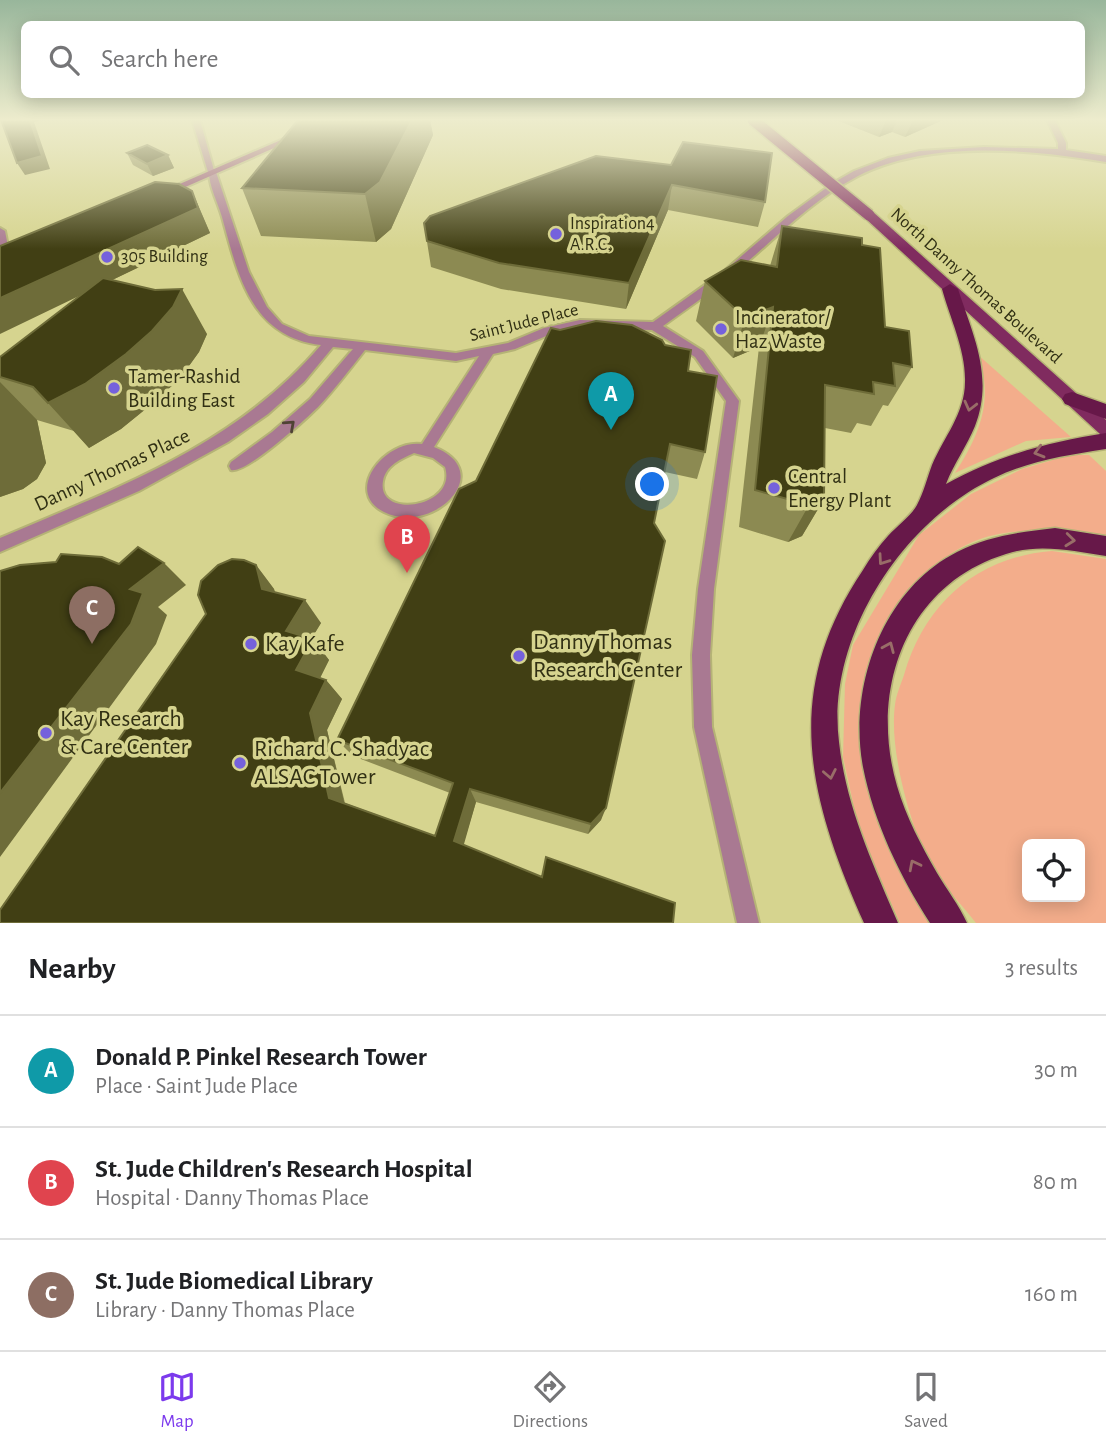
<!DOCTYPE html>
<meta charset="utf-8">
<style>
body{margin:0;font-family:"Alegreya Sans",sans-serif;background:#f6f6f6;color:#202124}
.controls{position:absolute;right:21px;bottom:21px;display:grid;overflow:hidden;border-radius:10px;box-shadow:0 4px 18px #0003}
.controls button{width:63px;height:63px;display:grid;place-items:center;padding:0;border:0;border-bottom:2px solid #e0e0e0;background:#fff;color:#202124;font:35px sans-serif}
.you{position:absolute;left:653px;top:485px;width:24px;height:24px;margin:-18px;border:5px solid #fff;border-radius:50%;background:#1a73e8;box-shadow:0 0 0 10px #1a73e833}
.badge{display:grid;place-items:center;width:46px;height:46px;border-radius:50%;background:#7c3aed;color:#fff;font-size:23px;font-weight:700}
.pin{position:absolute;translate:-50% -58px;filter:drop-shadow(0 2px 4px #0008)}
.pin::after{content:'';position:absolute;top:37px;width:24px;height:21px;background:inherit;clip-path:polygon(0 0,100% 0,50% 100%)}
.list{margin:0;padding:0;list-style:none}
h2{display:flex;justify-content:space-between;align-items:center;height:91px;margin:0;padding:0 28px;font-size:30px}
h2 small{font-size:23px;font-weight:400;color:#757577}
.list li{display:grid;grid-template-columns:46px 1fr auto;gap:21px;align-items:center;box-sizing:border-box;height:112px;padding:0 28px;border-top:2px solid #e0e0e0}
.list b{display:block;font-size:26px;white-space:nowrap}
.list p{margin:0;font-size:23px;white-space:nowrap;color:#757577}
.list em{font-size:23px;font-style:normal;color:#757577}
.icon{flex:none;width:38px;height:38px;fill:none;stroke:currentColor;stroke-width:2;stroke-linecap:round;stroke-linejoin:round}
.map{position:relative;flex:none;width:1106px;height:923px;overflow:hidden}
.search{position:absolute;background:#fff;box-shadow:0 4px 18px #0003;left:21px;right:21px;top:21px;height:77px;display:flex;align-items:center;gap:18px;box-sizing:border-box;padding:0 24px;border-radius:10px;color:#757577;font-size:26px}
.sheet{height:427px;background:#fff}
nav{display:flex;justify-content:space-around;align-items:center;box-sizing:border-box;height:98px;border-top:2px solid #e0e0e0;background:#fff;font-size:19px;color:#757577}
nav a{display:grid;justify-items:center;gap:4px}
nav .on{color:#7c3aed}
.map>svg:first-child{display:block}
</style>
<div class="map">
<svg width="1106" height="923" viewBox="0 0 1106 923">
<rect width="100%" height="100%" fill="#d6d48f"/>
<!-- green -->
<path fill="#f3ad8b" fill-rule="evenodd" d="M977 354 1071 437 1026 441 955 473C980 435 995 397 977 354Z
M1070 455H1089L1106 471V541C1044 527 979 521 931 571 924 578 914 586 909 594 890 626 878 663 863 697L934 923H900L859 830 843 757 845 684 853 645 919 535 971 494 1022 469Z
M1052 551 1106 559V923H976C961 903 938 882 928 860 909 821 889 748 895 705 896 695 901 684 904 675 925 603 977 557 1052 551ZM1027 844H1080V897H1027Z"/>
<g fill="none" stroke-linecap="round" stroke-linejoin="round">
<!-- minor casing -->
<g stroke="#b5b376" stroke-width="4">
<path id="minor" d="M1047 120H1055L1066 143V150L1106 156V162C1030 149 928 140 858 176 810 201 773 241 732 275 710 293 686 309 663 326L703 351 739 401 714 589 710 655 712 727 759 923H737L694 727 692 655 698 589 726 401 695 357 652 330 580 328 551 334 515 349 493 354 434 447C498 472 433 536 384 512 343 492 385 439 422 444L479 356 456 361 365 350C350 369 335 389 319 406 306 419 246 474 231 470L229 466 231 462 272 432 310 399 353 349 333 347 304 382 268 414 228 442 139 491 0 552V538C119 487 235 446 321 345 251 337 238 275 222 217 218 203 208 184 209 170L216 172 249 272 267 307 282 324 309 336 456 353 508 343 544 328 580 320 653 322 723 272 788 216 833 183 854 171 888 158 920 151 984 147 1058 149V143ZM414 453 433 458 445 467C458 508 376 520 383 481 386 465 401 459 414 453Z
M0 228 5 231 11 262 6 265 2 264 0 257Z"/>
</g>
<!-- tertiary casing -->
<g stroke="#b5b376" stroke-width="4">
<path id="tertiary" d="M192 120H200L215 174 208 172Z"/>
</g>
<!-- secondary casing -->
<g stroke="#b5b376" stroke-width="4">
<path id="secondary" d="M290 136 297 138 167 195 159 193Z"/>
</g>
<!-- primary casing -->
<g stroke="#b5b376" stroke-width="3">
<path id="primary" d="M865 212H873L1106 420V436L1100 434 865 218Z"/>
</g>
<!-- motorway casing -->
<g stroke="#b5b376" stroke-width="3">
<path id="motorway" d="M950 284 958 289C973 335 994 377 975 426 967 446 954 463 946 484 997 456 1048 442 1106 433V449C1067 455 1029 461 994 478 901 522 826 639 839 742 846 807 873 864 898 923H864C808 797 781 692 863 570 870 558 879 546 888 536 897 526 911 516 917 505 924 492 927 478 932 465 944 437 965 413 965 382 966 351 950 318 942 289Z
M1072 392 1106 404V419L1065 404 1062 399 1065 394Z
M1055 528 1106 536V556C1073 551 1039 543 1006 554 905 585 869 691 897 786 906 817 921 845 937 873 947 890 959 905 967 923H930C900 876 874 823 863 767 848 688 882 590 957 552 988 536 1020 532 1055 528Z"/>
</g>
<!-- minor -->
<use href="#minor" fill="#a97992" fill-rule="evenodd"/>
<!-- tertiary -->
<use href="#tertiary" fill="#a97992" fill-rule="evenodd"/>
<!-- secondary -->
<use href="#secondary" fill="#924d74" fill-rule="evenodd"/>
<!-- primary -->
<use href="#primary" fill="#802b5f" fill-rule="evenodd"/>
<!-- motorway -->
<use href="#motorway" fill="#671849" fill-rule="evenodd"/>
<!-- primary-bridge casing -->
<g stroke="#b5b376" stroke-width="14" stroke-linecap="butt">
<path id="primary-bridge" d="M753 120 869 215"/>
</g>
<!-- primary-bridge -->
<use href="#primary-bridge" stroke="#802b5f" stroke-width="11"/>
</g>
<!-- wall -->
<path fill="#8c8a52" d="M298 120H430L433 135 391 229 376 242 261 236 242 188Z
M836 120H943L905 137 892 132 879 137Z
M127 153 168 155 174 168 153 176 133 165Z
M596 156 765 202 758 227 668 210 626 309 501 289 431 267 424 223Z
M192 191 210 233 112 280 207 334 199 352 181 377 158 399 121 429 89 448 74 431 37 420 46 463 37 479 23 489 0 497V357L81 295Z
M782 226 862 245 885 327 912 367 888 406 883 405 871 426 857 423 851 433 825 428 824 499 802 536 788 542 739 527 759 347 733 358 696 321 705 281 770 266Z
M665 345 688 371 705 452 697 479 665 472 654 523 601 820 588 834 476 802 463 845 542 877 675 903 0 923 256 565 274 589 275 592 321 623 312 638 329 660 320 678 326 680 342 699 327 730 345 803 435 836 450 793 353 756 337 740 476 481Z"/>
<!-- shaded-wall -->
<path fill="#6e6c39" d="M30 120H43L34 122 50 169 25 175 17 163Z
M412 120H430L433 135 391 229 376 242 365 194Z
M886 120H897L892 132 879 137Z
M913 120H943L905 137Z
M168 155 174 168 153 176 147 164Z
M672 185 668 210 626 309 629 283Z
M192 191 210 233 0 334V298Z
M182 289 207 334 199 352 181 377 158 399 121 429 89 448 48 403Z
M773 307 759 347 733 358 745 318Z
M0 382 37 420 46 463 37 479 23 489 0 497Z
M824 499 802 536 788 542 809 505Z
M164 563 186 585 158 607 167 615 156 644 0 857V793L130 589Z
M256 565 274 589 280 612 262 589Z
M305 600 321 623 303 652 286 631Z
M313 639 329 660 314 690 296 670Z
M326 680 342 699 327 730 346 810 329 798 310 713Z
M470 789 476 802 462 851 454 841Z
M606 808 601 820 588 834 591 824Z"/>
<!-- building -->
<path fill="#413f14" stroke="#6e6c39" stroke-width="2" d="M1 120H30L42 156 17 163Z
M298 120H412L380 182 365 194 242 188Z
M683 142 772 153 765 202 672 185 629 283 499 263 427 241 424 223 430 216 596 156 671 165Z
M147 145 168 155 147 164 127 153Z
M155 182 179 184 192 191 198 208 0 298V246Z
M782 226 862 238V245L880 248 885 327 909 331 912 367 893 363 895 386 873 382 874 394 825 385 824 499 809 505 755 490 773 307 745 318 705 281 741 260 777 267Z
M103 278 155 290 182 289 173 307 152 331 126 354 85 384 48 403 33 387 0 377V357Z
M596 321 632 325 662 340 665 345 691 350 688 371 717 376 705 452 670 444 654 523 665 541 606 808 591 824 470 789 454 841 542 877 546 857 675 903 673 923H0V910L206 614 198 595 201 581 218 565 232 559 244 560 256 565 262 589 305 600 286 631 313 639 296 670 326 680 310 713 329 798 435 836 453 783 337 740 459 489 476 481 551 328 560 330Z
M138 547 164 563 130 589 143 593 131 624 0 793V571L20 565 56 562 61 554 102 557 119 564Z"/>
<!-- one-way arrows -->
<defs><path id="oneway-chevron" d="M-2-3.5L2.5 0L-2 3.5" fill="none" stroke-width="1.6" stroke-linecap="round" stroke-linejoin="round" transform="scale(1.75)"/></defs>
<g stroke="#996d68">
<use href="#oneway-chevron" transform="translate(970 406) rotate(104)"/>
<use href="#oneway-chevron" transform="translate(1039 452) rotate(164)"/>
<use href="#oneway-chevron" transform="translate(1070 540) rotate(6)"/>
<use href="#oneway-chevron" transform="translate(883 560) rotate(125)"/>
<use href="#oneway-chevron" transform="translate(889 647) rotate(-67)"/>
<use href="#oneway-chevron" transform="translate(830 774) rotate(79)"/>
<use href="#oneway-chevron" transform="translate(914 865) rotate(-117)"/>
</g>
<use stroke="#4f4234" href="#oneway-chevron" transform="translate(290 425) rotate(-42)"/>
<!-- sky -->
<linearGradient id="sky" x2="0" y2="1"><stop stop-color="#98b69b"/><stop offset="0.48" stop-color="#edeccd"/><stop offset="1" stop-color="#edeccd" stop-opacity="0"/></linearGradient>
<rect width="1106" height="249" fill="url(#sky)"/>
<!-- markers -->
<g fill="#7561dc" stroke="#d6d48f" stroke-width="2.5">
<circle cx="556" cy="234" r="7"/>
<circle cx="107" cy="257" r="7"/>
<circle cx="721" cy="329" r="7"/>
<circle cx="114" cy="388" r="7"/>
<circle cx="774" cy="488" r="7"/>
<circle cx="251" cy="644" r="7"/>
<circle cx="519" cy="656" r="7"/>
<circle cx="46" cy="733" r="7"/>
<circle cx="240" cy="763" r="7"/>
</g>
<g text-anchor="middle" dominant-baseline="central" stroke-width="7" stroke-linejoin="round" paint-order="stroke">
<!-- far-poi labels -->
<g font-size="18" fill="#313014" stroke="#d6d48f" text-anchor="start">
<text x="570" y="224">Inspiration4<tspan x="570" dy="21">A.R.C.</tspan></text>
<text x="121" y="257">305 Building</text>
</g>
<!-- far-street labels -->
<g font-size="18" fill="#313014" stroke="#d6d48f">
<text transform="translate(976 286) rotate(42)">North Danny Thomas Boulevard</text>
<text transform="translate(524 323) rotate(-14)">Saint Jude Place</text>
</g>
<!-- poi labels -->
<g font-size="21" fill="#313014" stroke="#d6d48f" text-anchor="start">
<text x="735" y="317">Incinerator/<tspan x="735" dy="24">Haz Waste</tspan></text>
<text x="128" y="376">Tamer-Rashid<tspan x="128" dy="24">Building East</tspan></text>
<text x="788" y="476">Central<tspan x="788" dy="24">Energy Plant</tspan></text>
</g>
<!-- street labels -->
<g font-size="21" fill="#313014" stroke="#d6d48f">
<text transform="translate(112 470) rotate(-25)">Danny Thomas Place</text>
</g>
<!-- near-poi labels -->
<g font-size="24" fill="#313014" stroke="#d6d48f" text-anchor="start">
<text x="533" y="642">Danny Thomas<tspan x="533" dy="28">Research Center</tspan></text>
<text x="265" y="644">Kay Kafe</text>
<text x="60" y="719">Kay Research<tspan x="60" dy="28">&amp; Care Center</tspan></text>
<text x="254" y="749">Richard C. Shadyac<tspan x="254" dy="28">ALSAC Tower</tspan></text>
</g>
</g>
</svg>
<div class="controls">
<button><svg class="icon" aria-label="locate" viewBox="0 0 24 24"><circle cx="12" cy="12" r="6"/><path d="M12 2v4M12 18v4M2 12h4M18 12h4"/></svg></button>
</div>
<div class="you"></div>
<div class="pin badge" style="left:611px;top:430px;background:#0f9aa8">A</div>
<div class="pin badge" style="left:407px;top:573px;background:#e0444e">B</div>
<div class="pin badge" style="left:92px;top:644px;background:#8d6e63">C</div>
<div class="search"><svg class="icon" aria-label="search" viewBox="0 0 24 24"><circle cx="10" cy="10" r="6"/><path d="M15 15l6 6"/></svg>Search here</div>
</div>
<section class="sheet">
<h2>Nearby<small>3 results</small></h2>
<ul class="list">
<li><span class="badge" style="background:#0f9aa8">A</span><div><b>Donald P. Pinkel Research Tower</b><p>Place · Saint Jude Place</p></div><em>30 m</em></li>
<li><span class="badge" style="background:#e0444e">B</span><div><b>St. Jude Children's Research Hospital</b><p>Hospital · Danny Thomas Place</p></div><em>80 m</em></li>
<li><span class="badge" style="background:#8d6e63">C</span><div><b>St. Jude Biomedical Library</b><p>Library · Danny Thomas Place</p></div><em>160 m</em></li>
</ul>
</section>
<nav>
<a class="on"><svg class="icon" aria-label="map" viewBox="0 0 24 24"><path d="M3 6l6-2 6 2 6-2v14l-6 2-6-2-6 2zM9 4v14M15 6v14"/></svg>Map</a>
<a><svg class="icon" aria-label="directions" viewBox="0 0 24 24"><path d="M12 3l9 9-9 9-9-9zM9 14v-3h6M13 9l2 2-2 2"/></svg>Directions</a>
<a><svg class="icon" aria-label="saved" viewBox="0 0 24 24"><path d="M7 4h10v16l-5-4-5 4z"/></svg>Saved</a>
</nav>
